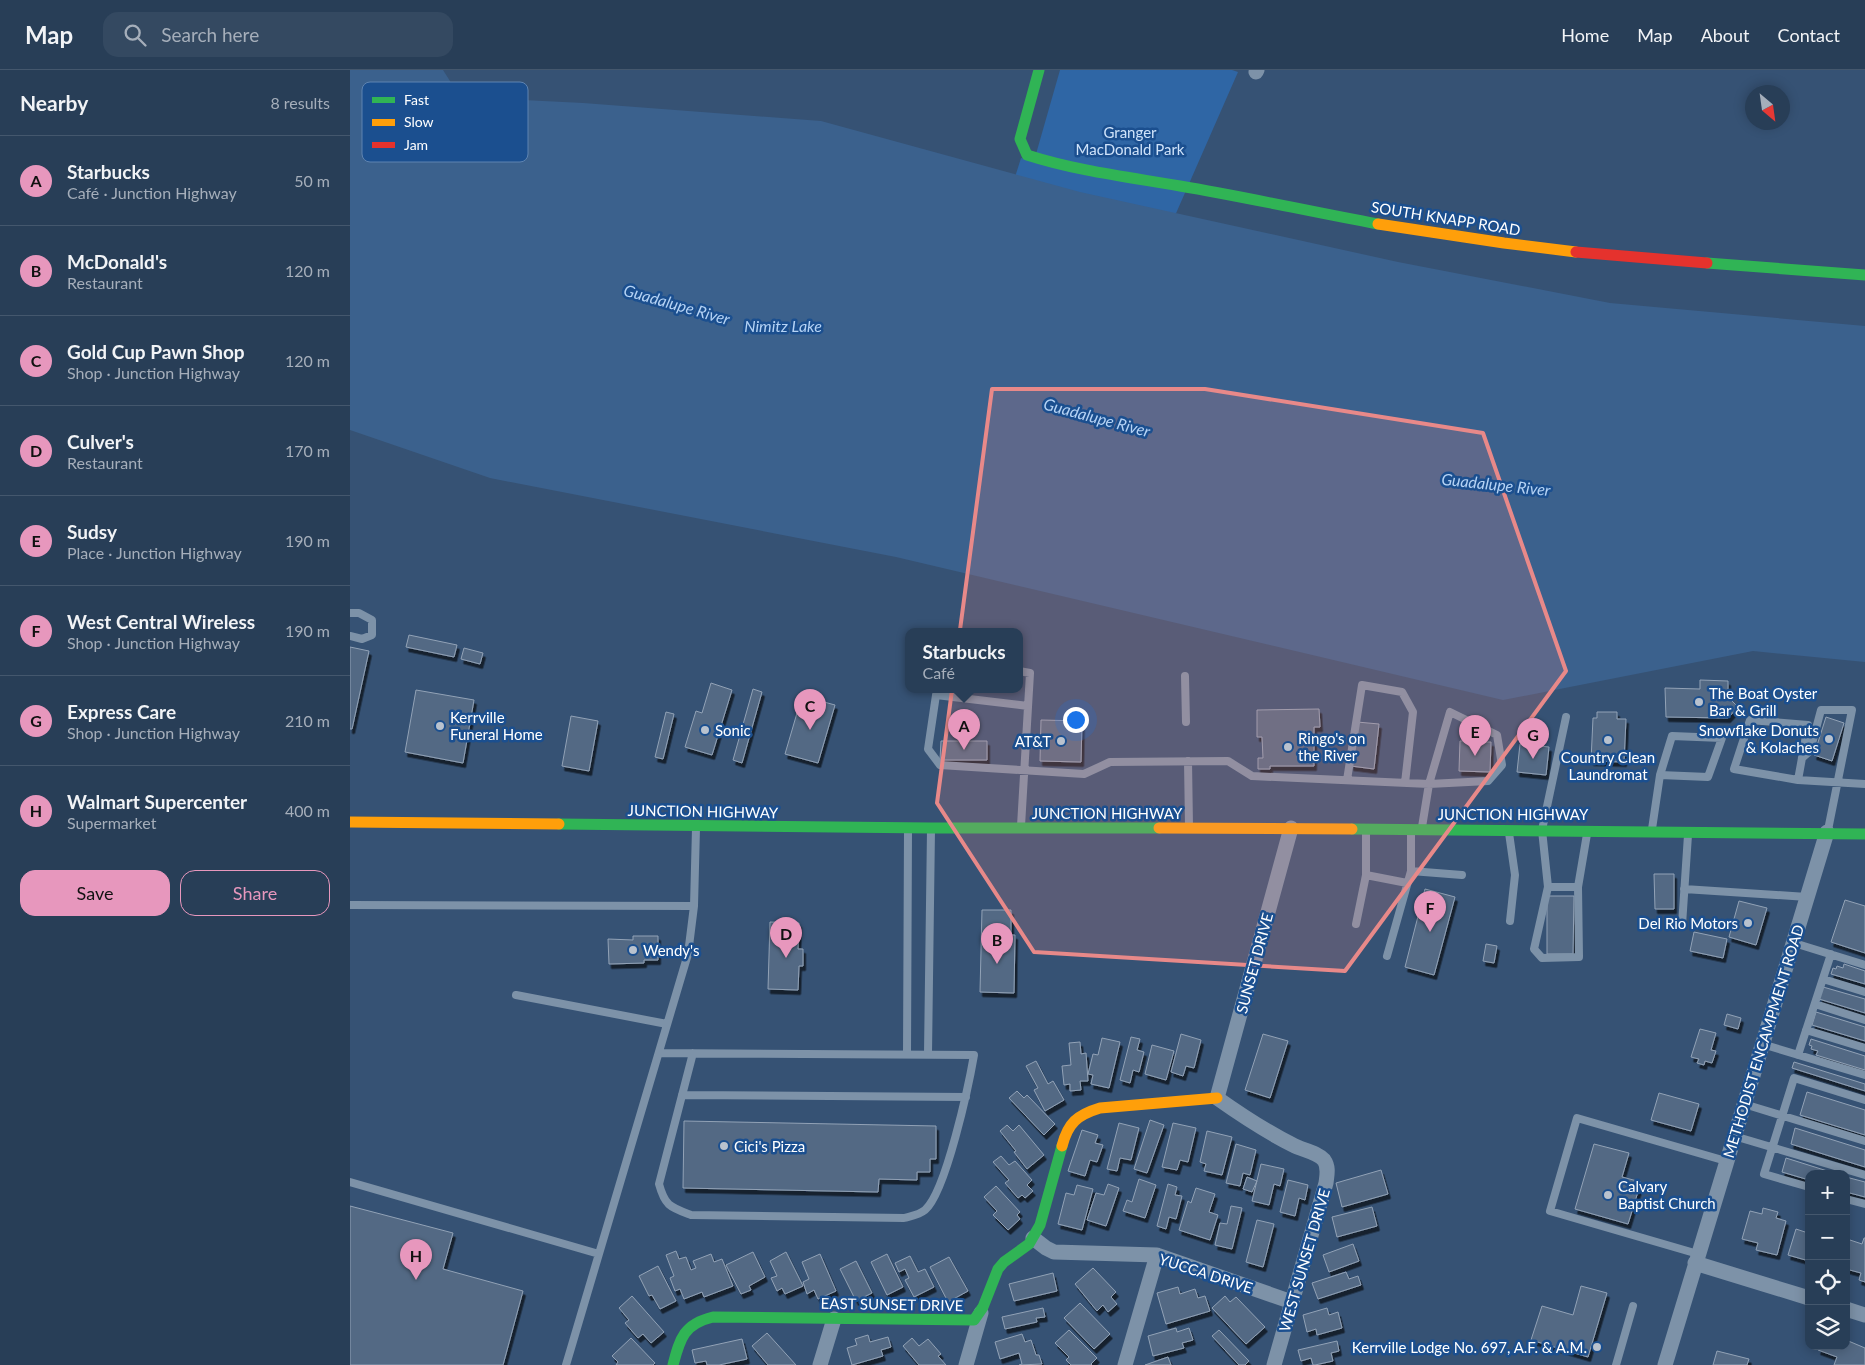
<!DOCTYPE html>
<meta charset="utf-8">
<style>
body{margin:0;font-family:Lato,sans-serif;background:#344961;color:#f1f3f6}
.controls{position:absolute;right:15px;bottom:15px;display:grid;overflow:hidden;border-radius:10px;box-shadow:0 2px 12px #0003}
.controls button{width:45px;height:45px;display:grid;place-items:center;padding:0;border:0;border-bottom:1px solid #44576d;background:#283e57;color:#f1f3f6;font:25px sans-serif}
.compass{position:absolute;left:1395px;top:15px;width:45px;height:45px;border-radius:50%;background:#283e57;box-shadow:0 2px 12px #0003;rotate:151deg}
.you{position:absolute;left:725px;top:649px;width:18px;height:18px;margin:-12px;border:4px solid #fff;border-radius:50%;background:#1a73e8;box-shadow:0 0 0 8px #1a73e833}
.badge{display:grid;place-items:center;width:32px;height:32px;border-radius:50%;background:#e797bd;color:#111;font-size:16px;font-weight:700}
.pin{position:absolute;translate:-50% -41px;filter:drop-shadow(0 1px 2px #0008)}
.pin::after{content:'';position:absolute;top:26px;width:18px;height:15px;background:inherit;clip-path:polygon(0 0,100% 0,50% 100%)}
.popup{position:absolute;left:555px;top:558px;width:118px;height:65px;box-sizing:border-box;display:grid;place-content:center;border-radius:10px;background:#283e57;filter:drop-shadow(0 1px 4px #0005);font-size:16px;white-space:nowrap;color:#a5aeba}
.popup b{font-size:19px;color:#f1f3f6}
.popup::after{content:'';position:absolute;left:50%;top:100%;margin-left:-10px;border:10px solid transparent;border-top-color:#283e57}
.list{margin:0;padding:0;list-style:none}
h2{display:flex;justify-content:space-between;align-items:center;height:65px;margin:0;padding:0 20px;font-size:21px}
h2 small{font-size:16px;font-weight:400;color:#a5aeba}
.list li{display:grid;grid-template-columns:32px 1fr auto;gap:15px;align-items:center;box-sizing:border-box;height:90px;padding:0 20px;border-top:1px solid #44576d}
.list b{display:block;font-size:19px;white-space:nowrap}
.list p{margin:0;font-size:16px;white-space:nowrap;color:#a5aeba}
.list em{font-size:16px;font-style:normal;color:#a5aeba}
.actions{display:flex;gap:10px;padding:15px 20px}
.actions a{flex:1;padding:11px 0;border:1px solid #e797bd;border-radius:15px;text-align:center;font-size:18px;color:#e797bd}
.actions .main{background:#e797bd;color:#111}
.icon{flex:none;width:28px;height:28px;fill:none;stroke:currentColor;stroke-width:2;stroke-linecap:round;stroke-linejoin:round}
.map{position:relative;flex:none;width:1515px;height:1295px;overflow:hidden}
header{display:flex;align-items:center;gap:30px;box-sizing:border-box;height:70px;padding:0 25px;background:#283e57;border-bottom:1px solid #44576d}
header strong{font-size:24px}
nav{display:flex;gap:28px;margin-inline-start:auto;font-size:18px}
.search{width:350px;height:45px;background:#344961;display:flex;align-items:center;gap:12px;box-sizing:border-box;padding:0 18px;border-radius:15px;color:#a5aeba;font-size:19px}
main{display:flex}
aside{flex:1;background:#283e57}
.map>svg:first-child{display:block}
</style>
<header>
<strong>Map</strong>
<div class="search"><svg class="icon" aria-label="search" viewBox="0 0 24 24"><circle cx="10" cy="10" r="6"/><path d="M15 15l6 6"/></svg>Search here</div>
<nav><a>Home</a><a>Map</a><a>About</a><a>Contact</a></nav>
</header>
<main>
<aside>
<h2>Nearby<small>8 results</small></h2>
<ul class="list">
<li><span class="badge">A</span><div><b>Starbucks</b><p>Café · Junction Highway</p></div><em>50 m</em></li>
<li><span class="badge">B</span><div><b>McDonald's</b><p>Restaurant</p></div><em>120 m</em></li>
<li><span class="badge">C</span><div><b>Gold Cup Pawn Shop</b><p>Shop · Junction Highway</p></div><em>120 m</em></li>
<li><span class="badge">D</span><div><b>Culver's</b><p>Restaurant</p></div><em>170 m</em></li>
<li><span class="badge">E</span><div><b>Sudsy</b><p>Place · Junction Highway</p></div><em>190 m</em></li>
<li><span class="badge">F</span><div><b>West Central Wireless</b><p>Shop · Junction Highway</p></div><em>190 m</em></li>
<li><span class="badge">G</span><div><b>Express Care</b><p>Shop · Junction Highway</p></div><em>210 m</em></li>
<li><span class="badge">H</span><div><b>Walmart Supercenter</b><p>Supermarket</p></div><em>400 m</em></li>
</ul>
<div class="actions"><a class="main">Save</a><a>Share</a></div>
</aside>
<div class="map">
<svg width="1515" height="1295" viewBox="0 0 1515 1295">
<defs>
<filter id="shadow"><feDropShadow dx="2.5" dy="4.5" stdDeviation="0" flood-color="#0009"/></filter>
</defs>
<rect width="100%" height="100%" fill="#365274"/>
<!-- green -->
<path fill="#2f66a5" d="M710 0H882L888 2 820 157 661 120 671 88 684 91Z"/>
<!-- water -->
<path fill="#3b618d" d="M0 0H93L110 27 233 33 471 51 730 122 1048 192 1260 233 1515 256V592L1403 581 1153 630 546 487 140 408 0 360Z"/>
<!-- building -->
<path fill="#526984" stroke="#92a2b6" filter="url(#shadow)" d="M59 565 107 575 104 587 56 577Z
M0 577 19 581 2 659H0Z
M114 578 133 583 130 594 111 589Z
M1350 610 1378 611V627L1388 637 1378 648 1316 647 1315 618 1350 619Z
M361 613 382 620 362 685 335 677 346 641 352 643Z
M403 619 412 622 392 693 383 690Z
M66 620 124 630 113 693 55 682Z
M452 626 485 635 468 693 435 684Z
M969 639 970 657H964V696H920V699H908V688H913L912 667H907V640Z
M316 642 324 644 313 689 305 687Z
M1247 642H1267V649H1276L1274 692 1241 691 1243 648H1247Z
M221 646 248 651 239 701 212 696Z
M1476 647 1494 653 1482 691 1464 685Z
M691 650 732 651 731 692 690 691Z
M1007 652 1029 654 1024 699 1001 696Z
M1120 663H1131V672H1141L1140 702 1109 701 1110 671H1120Z
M591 671H637V690H590Z
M1170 674 1199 677 1196 705 1167 702Z
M1304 804H1324V839H1305Z
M1075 819 1105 827 1084 905 1055 897Z
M1197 826H1224L1223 884H1197Z
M1495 830 1515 836V883L1481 872Z
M1389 831 1417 838 1406 875 1379 867Z
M632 840H661V865H665L664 923 630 922Z
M420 852 449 853 448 879H453V896H449L448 920 418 919Z
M1344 862 1377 869 1373 888 1340 881Z
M283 866H308V890H294V893L259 894 258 869 283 870Z
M1136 874 1147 876 1144 893 1133 891Z
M1494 894 1515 901V914L1481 904 1483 898 1486 899 1487 896 1493 898Z
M1473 917 1515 929V943L1469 929Z
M1466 942 1515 957V971L1462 955Z
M1377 944 1391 948 1388 959 1374 955Z
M1350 959 1366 963 1361 980 1366 981 1362 993 1355 991 1354 995 1347 993 1349 989 1341 987Z
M831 964 851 970 844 998 836 996 833 1006 821 1002Z
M913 964 938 971 920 1028 895 1020Z
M781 967 790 969 787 980 794 982 789 1002 783 1000 780 1013 770 1010Z
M752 968 770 972 759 1018 741 1014 743 1005 738 1004 743 984 748 985Z
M1461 969 1515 986V1000L1466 985 1468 981 1461 979 1462 976 1459 975Z
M730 972 731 984 736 983 738 1011H730L731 1020 720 1021V1014L714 1015 712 996 721 995 719 973Z
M802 975 824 981 816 1010 795 1004Z
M686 991 698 1014 703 1011 714 1030 695 1041 684 1020 688 1018 676 996Z
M1444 992 1515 1014V1021L1442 998Z
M667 1021 674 1028 677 1025 705 1054 694 1065 659 1028Z
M1457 1022 1515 1040V1065L1450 1045Z
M1309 1023 1349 1034 1341 1061 1301 1050Z
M800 1050 814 1055 797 1103 784 1099Z
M334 1051 586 1056V1089H580V1102H567V1110L529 1109 528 1122 333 1118Z
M769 1053 789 1058 781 1090 770 1088 767 1101 757 1099Z
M823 1053 846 1058 838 1092 830 1090 827 1100 812 1097Z
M657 1055 663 1061 669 1055 694 1085 677 1099 664 1082 666 1081 650 1061Z
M1445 1058 1515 1080V1097L1441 1074Z
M732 1060 748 1065 745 1073 753 1075 747 1092 740 1090 735 1106 718 1101Z
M857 1061 882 1067 872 1105 854 1101 856 1094 850 1092Z
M886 1074 906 1080 900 1105 893 1103 890 1116 876 1113Z
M1244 1074 1279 1083 1272 1107 1291 1112 1278 1154 1225 1139Z
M651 1086 659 1095 665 1091 682 1110 677 1115 683 1121 675 1128 672 1125 668 1128 655 1113 659 1110 643 1092Z
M1436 1088 1487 1104H1459V1110L1432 1102Z
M911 1094 934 1099 930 1116 924 1114 919 1135 902 1131Z
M1031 1100 1038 1124 992 1137 986 1113Z
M897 1107 907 1111 902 1122 893 1119Z
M1496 1107 1515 1112V1127L1496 1122Z
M789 1109 806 1115 795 1148 773 1141 777 1130 782 1132Z
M938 1110 958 1115 955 1130 949 1128 945 1146 930 1142Z
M758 1114 769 1118 756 1156 737 1150 746 1123 754 1125Z
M818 1114 827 1117 825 1125 832 1126 826 1149 819 1147 816 1159 807 1156Z
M727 1115 743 1119 732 1160 708 1154 716 1123 724 1125Z
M646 1116 670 1142 667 1145 670 1149 658 1160 643 1145 647 1141 634 1127Z
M846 1118 865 1124 859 1142 868 1145 860 1170 829 1160 838 1131 841 1133Z
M0 1136 103 1163 93 1199 173 1221 153 1295H0Z
M881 1136 892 1138 882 1179 865 1175 870 1153 877 1154Z
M1022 1137 1027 1156 987 1167 982 1147Z
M1413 1138 1428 1142 1426 1148 1436 1151 1427 1185 1406 1180 1408 1173 1392 1169 1400 1141 1412 1144Z
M907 1150 924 1154 913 1197 896 1192Z
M1446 1159 1458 1163 1459 1162V1191L1438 1185Z
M1514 1168H1515V1212L1509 1210 1511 1203 1496 1199 1497 1169 1512 1174Z
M1003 1174 1009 1191 979 1202 973 1185Z
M326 1181 329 1189 336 1187 341 1200 346 1198 343 1191 361 1184 364 1192 372 1189 383 1216 354 1227 352 1222 334 1229 330 1219 325 1221 320 1208 324 1206 316 1185Z
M403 1182 415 1207 399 1216 401 1220 391 1224 376 1195Z
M436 1182 453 1216 435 1224 432 1218 427 1221 421 1208 427 1206 420 1191Z
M470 1184 486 1221 468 1229 464 1220 457 1224 453 1212 459 1209 452 1192Z
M537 1184 553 1217 537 1225 521 1192Z
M560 1186 568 1202 575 1199 584 1217 564 1227 555 1210 559 1208 555 1199 549 1202 545 1193Z
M599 1187 618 1221 598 1232 580 1197Z
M506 1191 522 1223 506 1231 490 1199Z
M308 1196 326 1231 310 1239 302 1225 299 1226 289 1206Z
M743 1198 766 1222 761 1227 767 1234 758 1242 753 1235 747 1241 725 1214Z
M996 1202 999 1209 1008 1206 1011 1215 968 1229 962 1213Z
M703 1203 707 1221 664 1231 659 1214Z
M1231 1216 1257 1223 1238 1287 1181 1270 1192 1236 1223 1245Z
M828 1217 830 1224 845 1219 848 1228 855 1226 860 1241 816 1254 807 1223Z
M282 1226 314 1262 301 1273 293 1264 288 1268 275 1253 279 1250 269 1238Z
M875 1226 880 1232 886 1227 915 1257 896 1274 862 1238Z
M730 1233 760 1264 744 1279 714 1248Z
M693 1238 695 1247 686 1248 687 1252 655 1259 652 1247Z
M977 1238 979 1245 988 1242 992 1258 967 1265 966 1259 957 1262 953 1245Z
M826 1258 827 1262 839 1258 843 1270 832 1273 834 1278 803 1286 798 1266Z
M719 1260 747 1288 741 1294 742 1295H721L716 1290 719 1287 705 1273Z
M869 1260 899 1291 895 1295H889L862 1266Z
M417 1263 446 1295H418L402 1276Z
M672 1264 675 1272 681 1270 686 1285H689L692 1294 669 1295 672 1294 669 1283 650 1289 645 1272Z
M518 1265 520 1272 538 1267 541 1277 531 1280 533 1286 502 1295 497 1278 507 1275 505 1269Z
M281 1268 305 1293 303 1295H266L268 1292 262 1286Z
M562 1268 569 1276 578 1269 591 1284 588 1286 596 1295H569L553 1276Z
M392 1269 397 1289 369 1295H357L356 1291 345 1293 342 1280Z
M1496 1270 1515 1278V1295H1484L1487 1287 1468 1280 1470 1276H1496Z
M987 1271 989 1281 981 1283 983 1291 965 1295H963L961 1288 951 1291 948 1280Z
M1367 1281 1399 1289 1397 1295H1363Z
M818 1287 821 1295H795Z"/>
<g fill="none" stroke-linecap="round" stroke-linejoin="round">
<!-- lane -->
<path stroke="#7d92a8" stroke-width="8" d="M0 543H9L22 550V565L12 569 0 566
M669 601 680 603 671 756
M835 606 836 652
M588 619 586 625 578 679 590 695 734 704 760 692 878 691 902 706 1079 714 1138 711 1152 695 1147 665 1100 642 1079 714 1072 757
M586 625 678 636
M1216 647 1192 760 1198 817 1184 879 1192 888 1229 887 1228 817 1237 764
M1452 688 1460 681 1471 640H1502L1478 760
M838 691 839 756
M997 710 1012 615 1052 622 1063 642 1055 713
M1448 710 1458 655 1400 650 1384 699 1448 710 1515 714
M1302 759 1310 705 1322 666 1372 668 1358 707 1310 705
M1016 762V805
M1159 763 1165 805 1160 851
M1061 801 1112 805
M1198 817H1228
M1334 819 1457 827
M0 835 344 836
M1006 854 1016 805 1057 813
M1332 855 1338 765
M1444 873 1515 895
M1037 886 1061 801V761
M1473 909 1515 922
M166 925 317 954
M1465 934 1515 950
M1456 960 1515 978
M1412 974 1515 1005
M309 983 624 985C619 1014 596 1122 575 1140 569 1145 561 1146 554 1148L341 1145C320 1137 315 1136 309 1114L343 983
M557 984 558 760
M578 984 581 759
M1448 985 1481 884
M332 1025 616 1027
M1394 1034 1515 1071
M1384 1066 1515 1105
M0 1112 249 1184
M1459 1117 1414 1104 1444 1008 1515 1030
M1496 1129 1515 1134
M1348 1184 1200 1141 1227 1048 1376 1091
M216 1295 338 884 344 836 346 758
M1266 1295 1283 1236"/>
<!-- street -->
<path stroke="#7d92a8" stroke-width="15" d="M906 2 907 0
M683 1168 696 1178 704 1182 807 1185 942 1232
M1345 1193 1459 1228
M1496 1239 1515 1245
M470 1295 484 1249
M616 1295 631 1243
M775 1295 807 1185
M924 1295 976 1113C977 1105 979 1097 974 1090 967 1082 952 1080 943 1075 917 1062 891 1045 867 1028L941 758
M1315 1295 1477 762"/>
<!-- fast -->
<path stroke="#30b455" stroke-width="11" d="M689 0 670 69 677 85C727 101 778 107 830 116 896 127 962 142 1028 154
M1357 193 1515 205
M209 754 581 758H809
M1002 759 1515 764
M323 1295C330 1268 334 1254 363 1247L624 1250 633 1237 648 1199 654 1192 679 1174 690 1155 712 1076"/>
<!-- slow -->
<path stroke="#ff9f0a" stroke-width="11" d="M1028 154 1154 173 1226 182
M0 752 209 754
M809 758 1002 759
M712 1076C718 1053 727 1045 750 1038L867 1028"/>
<!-- jam -->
<path stroke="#e5322d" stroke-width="11" d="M1226 182 1357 193"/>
</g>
<!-- marked area -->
<path fill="#e88989" fill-opacity="0.2" stroke="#e88989" stroke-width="4" stroke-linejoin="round" d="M642 319H855L1133 363 1216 601 995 901 684 882 587 733Z"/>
<!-- markers -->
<g fill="#b9c2ce" stroke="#1b4f8f" stroke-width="2">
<circle cx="1349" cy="632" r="5"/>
<circle cx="90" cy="656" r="5"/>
<circle cx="355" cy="660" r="5"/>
<circle cx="1479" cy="669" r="5"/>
<circle cx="1258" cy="670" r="5"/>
<circle cx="711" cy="671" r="5"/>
<circle cx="938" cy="677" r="5"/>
<circle cx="1398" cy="853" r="5"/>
<circle cx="283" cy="880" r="5"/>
<circle cx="374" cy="1076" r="5"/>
<circle cx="1258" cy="1125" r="5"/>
<circle cx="1247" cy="1277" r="5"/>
</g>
<g text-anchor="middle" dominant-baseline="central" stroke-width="5" stroke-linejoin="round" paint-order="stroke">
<!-- park labels -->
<g font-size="15" fill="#cfe3fa" stroke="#1b4f8f">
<text x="780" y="62">Granger<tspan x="780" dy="17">MacDonald Park</tspan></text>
</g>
<!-- street labels -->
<g font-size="15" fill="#fff" stroke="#1b4f8f">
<text transform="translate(1096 148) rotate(9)">SOUTH KNAPP ROAD</text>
<text transform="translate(353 741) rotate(1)">JUNCTION HIGHWAY</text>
<text x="757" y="743">JUNCTION HIGHWAY</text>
<text x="1163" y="744">JUNCTION HIGHWAY</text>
<text transform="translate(904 893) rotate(-75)">SUNSET DRIVE</text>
<text transform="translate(1413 971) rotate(-73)">METHODIST ENCAMPMENT ROAD</text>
<text transform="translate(954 1190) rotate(-74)">WEST SUNSET DRIVE</text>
<text transform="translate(856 1203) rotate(18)">YUCCA DRIVE</text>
<text transform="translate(542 1234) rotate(1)">EAST SUNSET DRIVE</text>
</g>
<!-- poi labels -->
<g font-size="15" fill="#fff" stroke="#1b4f8f" text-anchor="start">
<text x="1359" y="623">The Boat Oyster<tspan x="1359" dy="17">Bar &amp; Grill</tspan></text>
<text x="100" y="647">Kerrville<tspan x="100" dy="17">Funeral Home</tspan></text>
<text x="365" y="660">Sonic</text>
<text x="1469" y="660" text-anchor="end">Snowflake Donuts<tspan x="1469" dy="17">&amp; Kolaches</tspan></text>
<text x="948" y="668">Ringo's on<tspan x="948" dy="17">the River</tspan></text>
<text x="701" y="671" text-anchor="end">AT&amp;T</text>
<text x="1258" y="687" text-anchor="middle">Country Clean<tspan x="1258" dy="17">Laundromat</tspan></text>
<text x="1388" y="853" text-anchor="end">Del Rio Motors</text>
<text x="293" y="880">Wendy's</text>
<text x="384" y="1076">Cici's Pizza</text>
<text x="1268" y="1116">Calvary<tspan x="1268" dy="17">Baptist Church</tspan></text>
<text x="1237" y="1277" text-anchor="end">Kerrville Lodge No. 697, A.F. &amp; A.M.</text>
</g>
<!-- water labels -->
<g font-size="16" font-style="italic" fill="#b5d3f5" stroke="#1b4f8f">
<text transform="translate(327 234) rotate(16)">Guadalupe River</text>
<text x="433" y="255">Nimitz Lake</text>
<text transform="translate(747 347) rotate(15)">Guadalupe River</text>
<text transform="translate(1146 414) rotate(6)">Guadalupe River</text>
</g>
</g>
<!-- legend -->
<rect x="12" y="12" width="166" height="80" rx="8" fill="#1b4f8f" stroke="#5f84b1" stroke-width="1"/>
<rect x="22" y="27" width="23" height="6" fill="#30b455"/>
<rect x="22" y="49" width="23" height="7" fill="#ff9f0a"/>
<rect x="22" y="72" width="23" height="6" fill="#e5322d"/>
<g font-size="14" fill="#fff">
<text x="54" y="35">Fast</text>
<text x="54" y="57">Slow</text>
<text x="54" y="80">Jam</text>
</g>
</svg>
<div class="controls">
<button>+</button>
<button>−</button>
<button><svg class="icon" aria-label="locate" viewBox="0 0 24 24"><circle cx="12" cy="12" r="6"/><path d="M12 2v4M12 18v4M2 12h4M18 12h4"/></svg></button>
<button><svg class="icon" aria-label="layers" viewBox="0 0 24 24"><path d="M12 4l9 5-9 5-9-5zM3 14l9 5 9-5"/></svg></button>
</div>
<svg class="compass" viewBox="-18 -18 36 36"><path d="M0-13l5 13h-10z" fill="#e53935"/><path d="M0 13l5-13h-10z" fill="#a5aeba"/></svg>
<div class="you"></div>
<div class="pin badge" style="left:614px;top:680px">A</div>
<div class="popup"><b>Starbucks</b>Café</div>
<div class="pin badge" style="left:647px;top:894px">B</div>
<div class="pin badge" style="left:460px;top:660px">C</div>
<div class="pin badge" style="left:436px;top:888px">D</div>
<div class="pin badge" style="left:1125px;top:686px">E</div>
<div class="pin badge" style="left:1080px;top:862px">F</div>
<div class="pin badge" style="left:1183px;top:689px">G</div>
<div class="pin badge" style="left:66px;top:1210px">H</div>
</div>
</main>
